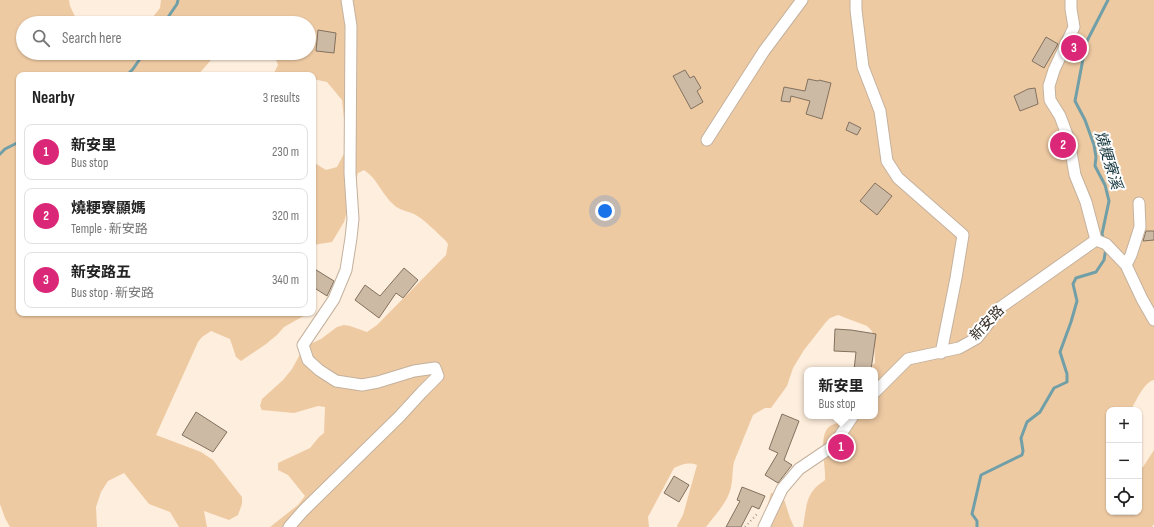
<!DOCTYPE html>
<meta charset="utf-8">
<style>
body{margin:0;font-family:"Sofia Sans Condensed","Noto Sans TC",sans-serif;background:#f6f6f6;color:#222}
.controls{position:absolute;right:12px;bottom:12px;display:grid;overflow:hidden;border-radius:8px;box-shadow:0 1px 3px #0004}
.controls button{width:36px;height:36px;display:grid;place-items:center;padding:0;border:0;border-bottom:1px solid #e0e0e0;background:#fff;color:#222;font:20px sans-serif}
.you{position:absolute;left:605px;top:211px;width:14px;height:14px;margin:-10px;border:3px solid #fff;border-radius:50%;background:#1a73e8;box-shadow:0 0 0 6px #1a73e833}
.badge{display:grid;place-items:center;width:26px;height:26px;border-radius:50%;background:#db2777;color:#fff;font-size:13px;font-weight:700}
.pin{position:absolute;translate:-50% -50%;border:2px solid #fff;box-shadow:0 1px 4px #0006}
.popup{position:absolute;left:804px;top:367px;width:74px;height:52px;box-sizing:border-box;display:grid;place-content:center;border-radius:8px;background:#fff;filter:drop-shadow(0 1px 3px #0005);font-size:13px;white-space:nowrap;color:#767676}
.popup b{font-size:15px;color:#222}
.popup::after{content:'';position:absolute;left:50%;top:100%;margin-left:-8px;border:8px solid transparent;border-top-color:#fff}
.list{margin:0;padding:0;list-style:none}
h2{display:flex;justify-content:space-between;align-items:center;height:52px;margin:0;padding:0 16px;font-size:17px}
h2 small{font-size:13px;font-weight:400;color:#767676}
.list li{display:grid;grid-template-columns:26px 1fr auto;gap:12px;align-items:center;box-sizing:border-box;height:56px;margin:0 8px 8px;padding:0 8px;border:1px solid #e0e0e0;border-radius:8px}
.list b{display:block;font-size:15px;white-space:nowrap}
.list p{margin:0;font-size:13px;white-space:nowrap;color:#767676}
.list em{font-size:13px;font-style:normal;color:#767676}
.icon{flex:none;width:22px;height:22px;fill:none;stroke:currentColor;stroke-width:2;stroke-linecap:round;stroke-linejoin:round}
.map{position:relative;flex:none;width:1154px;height:527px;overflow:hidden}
.search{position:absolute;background:#fff;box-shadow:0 1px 3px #0004;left:16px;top:16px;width:300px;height:44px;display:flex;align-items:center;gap:10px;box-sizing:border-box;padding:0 14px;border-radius:22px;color:#767676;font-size:15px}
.panel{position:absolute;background:#fff;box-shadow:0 1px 3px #0004;left:16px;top:72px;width:300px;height:244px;border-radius:8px}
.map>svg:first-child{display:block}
</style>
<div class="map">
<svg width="1154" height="527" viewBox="0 0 1154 527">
<rect width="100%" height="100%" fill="#feeedd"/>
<!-- green -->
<path fill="#eecaa3" d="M0 0H69L70 6 78 23H23V53H217L198 75H19V313H309L284 327 277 335 266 344 241 361 236 357 230 339 211 331 202 337 198 342 156 435 201 452 213 460 242 497V504L238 515 229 520 204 511 207 527H179L170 512 149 504 124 473 108 481 101 492 96 507 97 527H10L5 518 0 504Z
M161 0H1154V380C1144 382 1136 401 1131 410H1109V512H1139V468L1143 467 1154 450V524L1152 527H803C807 505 805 493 825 480 826 466 818 436 829 427 831 425 832 425 835 424 838 422 841 419 844 416H875V370H867L875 363 874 335 871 330 867 326 838 315 830 318 826 322 804 350 793 368 787 386 771 408H765L753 415 734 462C732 470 733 478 731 487 728 502 715 515 706 527H677V526L683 515 697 465C689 462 682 464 674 468L648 517 649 527H270L298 505 305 496 288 475 278 470V463L310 448 319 437 324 433 325 407 318 406 294 413 262 410 260 406 262 399 283 380 292 369 304 347 321 339 337 327 344 325 350 326 367 332 377 325 446 255 448 244 445 240C436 232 424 219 414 214 407 211 399 210 394 205 382 195 378 179 364 170L358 173 344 222 332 242 313 245V162L326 170 337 167 347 148 342 100 327 82 313 79V75H273L278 65 275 57 270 53H309V23H148L160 8Z
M771 493H778L783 496 790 518 794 527H762Z"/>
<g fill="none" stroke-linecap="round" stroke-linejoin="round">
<!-- stream -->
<path stroke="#719fa8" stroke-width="3" d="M164 23 177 4 178 0
M127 75 133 69 144 53
M0 154 5 149 19 142
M1104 241 1102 234 1109 201 1105 185 1095 166 1096 157 1094 145 1085 120 1075 101 1086 43 1108 0
M977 527V521L972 514 981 475 1022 455 1023 451 1021 438 1027 422 1040 412 1054 388 1067 382V374L1060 352 1071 322 1077 301 1073 284 1076 278 1096 272 1104 260 1106 248"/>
</g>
<!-- building -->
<path fill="#cdbaa5" stroke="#83715e" d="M318 30 336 33 334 53 316 51Z
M1046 37 1058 44 1044 68 1032 61Z
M685 70 690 78 694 76 701 88 697 91 703 102 691 109 673 76Z
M808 79 818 81 819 80 831 83 822 119 806 114 810 101 791 96 790 102 781 101 784 87 805 91Z
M1035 88 1038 104 1020 111 1014 96 1028 89Z
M849 122 861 128 857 135 846 130Z
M875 183 892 196 877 215 860 201Z
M1146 231H1154V240L1143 241Z
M313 268 334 281 327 296 313 287Z
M404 268 418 280 403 298 396 293 379 318 355 300 365 285 380 296Z
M835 329 851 330 876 334 871 370H854L856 352 834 351Z
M196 412 227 432 213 452 182 435Z
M782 414 799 421 784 460 792 465 778 483 765 475 778 453 769 449Z
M674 476 689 485 679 502 664 493Z
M742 487 765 496 759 509 752 506 741 527H726L740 501 737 500Z"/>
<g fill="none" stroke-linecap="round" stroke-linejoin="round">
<!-- minor casing -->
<g stroke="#c4b19d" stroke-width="13">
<path id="minor" d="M856 0V10L863 67 880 111 887 161 898 178 963 235 956 278 941 353
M1071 0V9L1074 27 1054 70 1049 86 1050 100 1060 116 1069 140 1075 175 1086 202 1096 240
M707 140 764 51 802 0
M1096 240 1106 244 1126 265 1142 299 1154 320
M1126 265 1131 255 1140 227 1139 203
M875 392 908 359 959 348 977 338 1001 307 1096 240
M289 527 303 511 399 417 422 392 438 376 435 368 414 371 378 382 362 385 336 381 319 370 308 360 303 345 334 299 346 270 351 238 353 219 350 173 351 26 347 0
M764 527 782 489 799 469 833 446 853 416"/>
</g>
<!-- path -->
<path stroke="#ab9e91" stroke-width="2" stroke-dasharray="1 3" stroke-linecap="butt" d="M745 527 758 513"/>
<!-- minor -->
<use href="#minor" stroke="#fff" stroke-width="11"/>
</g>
<g text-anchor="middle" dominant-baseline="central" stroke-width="4" stroke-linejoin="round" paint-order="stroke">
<!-- street labels -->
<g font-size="14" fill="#332c24" stroke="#fefefe">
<text transform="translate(987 323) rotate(-46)">新安路</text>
</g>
<!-- water labels -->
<g font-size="15" font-style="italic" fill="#15363e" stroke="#fefefe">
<text transform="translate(1108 160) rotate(73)">燒粳寮溪</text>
</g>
</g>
</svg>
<div class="controls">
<button>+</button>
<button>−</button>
<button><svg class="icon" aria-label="locate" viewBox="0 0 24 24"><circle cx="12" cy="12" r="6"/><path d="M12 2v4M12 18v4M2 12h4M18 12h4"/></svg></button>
</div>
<div class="you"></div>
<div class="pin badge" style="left:841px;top:447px">1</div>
<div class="popup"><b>新安里</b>Bus stop</div>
<div class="pin badge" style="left:1063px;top:145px">2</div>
<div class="pin badge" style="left:1074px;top:48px">3</div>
<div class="search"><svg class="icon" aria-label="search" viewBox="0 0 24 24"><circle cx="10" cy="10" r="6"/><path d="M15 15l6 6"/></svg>Search here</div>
<section class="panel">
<h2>Nearby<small>3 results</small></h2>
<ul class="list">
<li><span class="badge">1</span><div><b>新安里</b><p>Bus stop</p></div><em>230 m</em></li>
<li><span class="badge">2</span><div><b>燒粳寮顯媽</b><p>Temple · 新安路</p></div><em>320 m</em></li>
<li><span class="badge">3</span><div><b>新安路五</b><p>Bus stop · 新安路</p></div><em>340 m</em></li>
</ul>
</section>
</div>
